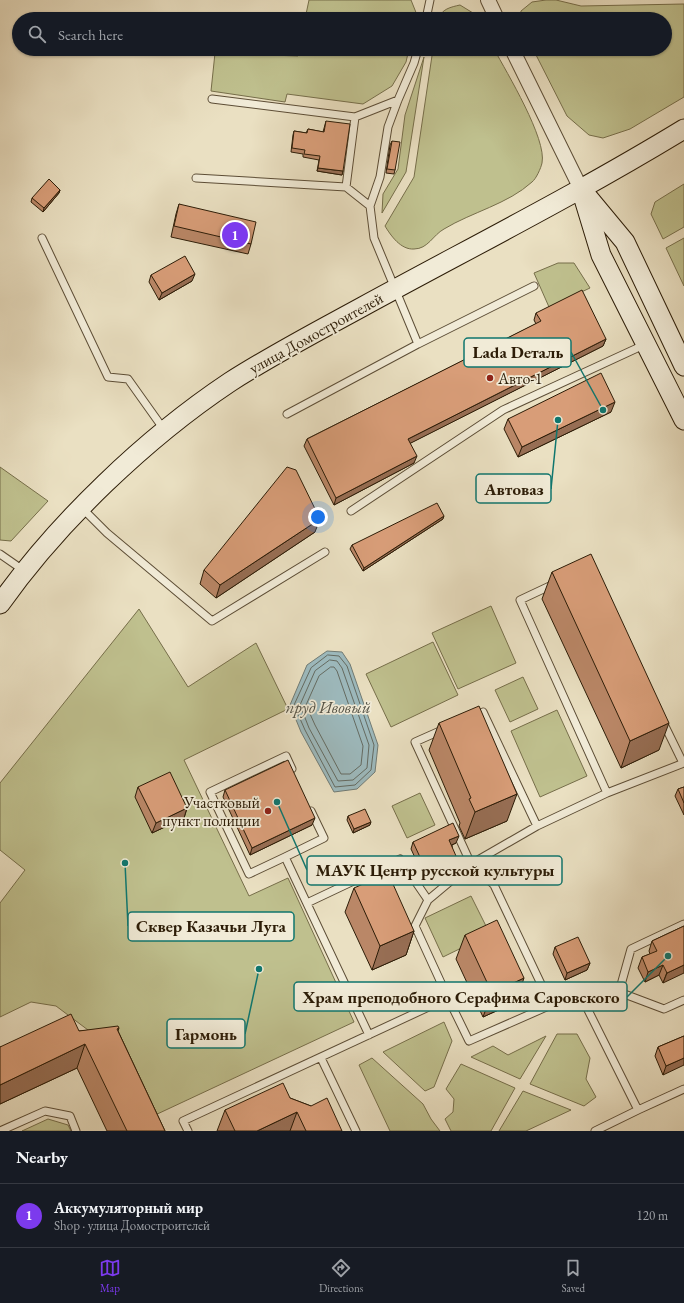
<!DOCTYPE html>
<meta charset="utf-8">
<style>
body{margin:0;font-family:"EB Garamond",serif;background:#20242c;color:#f1f3f6}
.you{position:absolute;left:318px;top:517px;width:14px;height:14px;margin:-10px;border:3px solid #fff;border-radius:50%;background:#1a73e8;box-shadow:0 0 0 6px #1a73e833}
.badge{display:grid;place-items:center;width:26px;height:26px;border-radius:50%;background:#7c3aed;color:#fff;font-size:13px;font-weight:700}
.pin{position:absolute;translate:-50% -50%;border:2px solid #fff;box-shadow:0 1px 4px #0006}
.list{margin:0;padding:0;list-style:none}
h2{display:flex;justify-content:space-between;align-items:center;height:52px;margin:0;padding:0 16px;font-size:17px}
h2 small{font-size:13px;font-weight:400;color:#9ea1a6}
.list li{display:grid;grid-template-columns:26px 1fr auto;gap:12px;align-items:center;box-sizing:border-box;height:64px;padding:0 16px;border-top:1px solid #363941}
.list b{display:block;font-size:15px;white-space:nowrap}
.list p{margin:0;font-size:13px;white-space:nowrap;color:#9ea1a6}
.list em{font-size:13px;font-style:normal;color:#9ea1a6}
.icon{flex:none;width:22px;height:22px;fill:none;stroke:currentColor;stroke-width:2;stroke-linecap:round;stroke-linejoin:round}
.map{position:relative;flex:none;width:684px;height:1131px;overflow:hidden}
.search{position:absolute;background:#171b24;box-shadow:0 1px 3px #0004;left:12px;right:12px;top:12px;height:44px;display:flex;align-items:center;gap:10px;box-sizing:border-box;padding:0 14px;border-radius:22px;color:#9ea1a6;font-size:15px}
.sheet{height:116px;background:#171b24}
nav{display:flex;justify-content:space-around;align-items:center;box-sizing:border-box;height:56px;border-top:1px solid #363941;background:#171b24;font-size:11px;color:#9ea1a6}
nav a{display:grid;justify-items:center;gap:2px}
nav .on{color:#7c3aed}
.map>svg:first-child{display:block}
</style>
<div class="map">
<svg width="684" height="1131" viewBox="0 0 684 1131">
<rect width="100%" height="100%" fill="#eae0c2"/>
<filter id="stains"><feTurbulence type="fractalNoise" baseFrequency=".005" numOctaves="4"/><feColorMatrix values="0 0 0 0 .2 0 0 0 0 .09 0 0 0 0 .02 0 0 0 .5 -.17"/></filter>
<radialGradient id="worn" r=".72"><stop offset=".6" stop-color="#630" stop-opacity="0"/><stop offset="1" stop-color="#630" stop-opacity=".3"/></radialGradient>
<!-- green -->
<path fill="#bfc08e" stroke="#766e4a" d="M309 0H411L417 15 416 19H305Z
M546 0H556L581 6 684 4V97L630 129 603 138 589 135 567 116 533 49H665V19H520L521 11 532 2Z
M460 5 473 13 478 19H439C441 9 451 7 460 5Z
M300 49H409L406 62 392 86 363 104 287 94 285 102 211 91 215 53 298 56Z
M433 49H494C507 73 547 139 542 163 541 168 536 179 532 182 508 204 472 212 444 229 433 235 428 249 414 249 401 250 391 236 385 226L414 177Z
M424 57 406 172 382 213 383 194 398 169 405 115Z
M684 184V227L663 239 651 214 655 202Z
M684 238V286L666 248Z
M558 263H574L590 288 549 307 534 273Z
M0 467 48 501 11 541 0 540Z
M491 606 516 663 458 689 432 633Z
M139 609 188 687 256 643 288 709 184 760 249 896 288 878 354 1022 153 1116 124 1057 56 1006 31 1002 0 1017V903L25 870 0 850V783Z
M433 642 458 695 391 727 366 674Z
M523 677 538 709 510 722 495 690Z
M557 710 587 776 540 797 511 731Z
M420 793 435 825 407 838 392 806Z
M471 896 490 934 443 957 425 918Z
M444 1022 452 1041 434 1087 425 1091 383 1052Z
M557 1034H577L590 1058 586 1079 596 1097 584 1106 530 1084Z
M546 1036 520 1079 471 1057 493 1046 508 1055Z
M372 1058 423 1104 431 1119 440 1131H390L359 1065Z
M461 1064 515 1088 491 1131H451L445 1119 453 1112 454 1099 446 1089Z
M523 1091 571 1110 526 1131H499Z
M48 1119 68 1125 71 1131H22Z"/>
<!-- water -->
<path fill="#9dbabe" stroke="#707b75" d="M327 651 342 652 350 664 378 745 375 772 357 789 334 792 301 732 290 705 307 665Z"/>
<g fill="none" stroke-linecap="round" stroke-linejoin="round">
<!-- shore -->
<path stroke="#646b62" stroke-width="1" d="M328 655 339 656 347 666 374 745 371 770 355 785 335 787 305 730 294 705 311 668Z
M330 660 337 661 342 668 369 745 367 768 353 780 338 781 309 728 300 705 315 671Z
M331 667H334L337 671 363 746 361 765 350 774H341L315 725 306 705 319 676Z"/>
<!-- service casing -->
<g stroke="#5c4d36" stroke-width="9">
<path id="service" d="M426 19 430 0
M418 49 414 63 398 100 388 127 380 177 370 206 374 238 418 344 534 286
M212 99 355 117
M196 178 346 187 370 206
M346 187 355 117 398 100
M42 238 108 377 128 379 165 431
M287 414 418 344
M82 508 107 533 212 621 325 552
M351 511 503 410 646 344
M0 554 23 570
M554 584 520 600 607 793
M474 716 483 712 537 826
M663 722 683 763
M442 730 415 742 471 864 537 826 607 793 684 763
M292 769 286 756 210 792 249 874 285 857 369 1035
M285 857 324 838 311 811
M307 903 400 859 428 900
M619 992 631 949 684 924
M448 998 415 926 428 900 471 864 494 885 551 1005
M583 1000 619 992 664 1009 684 1000
M321 1058 356 1131
M0 1131 45 1111 70 1116 76 1131
M188 1131 183 1121 448 998 469 1041 551 1005 583 1000 638 1110 684 1089
M595 1131 638 1110"/>
</g>
<!-- minor casing -->
<g stroke="#5c4d36" stroke-width="16">
<path id="minor" d="M488 0 497 19
M512 49 581 189"/>
</g>
<!-- secondary casing -->
<g stroke="#2c1c07" stroke-width="21">
<path id="secondary" d="M581 189 601 255 684 420
M586 195 625 242 684 366
M0 604C58 522 146 438 230 382 272 355 318 331 362 307 470 248 579 193 684 129"/>
</g>
<!-- service -->
<use href="#service" stroke="#f1ebd7" stroke-width="7"/>
<!-- minor -->
<use href="#minor" stroke="#f1ebd7" stroke-width="14"/>
<!-- secondary -->
<use href="#secondary" stroke="#f1ebd7" stroke-width="19"/>
</g>
<!-- wall -->
<path fill="#ba8767" stroke="#2c1c07" d="M326 121 343 171 342 175 317 171 319 160 303 157V154L291 152 293 135 294 131 306 133 308 129 323 132Z
M392 141 395 170 394 174 386 173 390 145Z
M60 190 59 193 43 212 31 202 32 198Z
M179 204 251 244 248 254 171 237 176 214Z
M151 275 192 281 159 300 149 282Z
M536 313 606 339 603 346 410 443 414 463 334 505 304 446 307 439 536 324 534 320Z
M611 412 518 457 504 429 508 419Z
M443 519 363 571 350 549 352 545Z
M315 532 216 598 200 584 204 570Z
M552 572 659 750 621 768 542 599Z
M439 723 507 821 465 839 459 826 460 823 429 750Z
M138 787 187 808 184 818 152 833 135 797Z
M684 787V815L675 796 678 789Z
M225 790 312 825 250 855 223 797Z
M348 816 370 825 353 833 347 820Z
M413 842 456 843 452 845 454 863 424 877 411 849Z
M354 888 414 931 406 955 372 970 345 912Z
M684 926 663 983 659 975 645 982 638 968 642 957 650 954 649 951 652 941Z
M465 935 516 1002 483 1017 456 959Z
M555 947 590 963 587 970 565 980 553 954Z
M119 1028 118 1031 165 1131H107L77 1068 0 1104V1047L79 1031Z
M684 1036 663 1075 655 1056 658 1047Z
M290 1098 311 1106 342 1131H217L225 1110Z"/>
<!-- shaded-wall -->
<path fill="#976e54" stroke="#2c1c07" d="M318 168 343 171 342 175 317 171Z
M60 190 59 193 43 212 44 208Z
M195 274 192 281 159 300 162 293Z
M606 339 603 346 405 446 408 439Z
M615 402 611 412 518 457 522 447Z
M417 456 414 463 334 505 336 498Z
M444 516 443 519 363 571 364 568Z
M320 519 315 532 216 598 220 585Z
M669 723 659 750 621 768 630 741Z
M517 794 507 821 465 839 475 812Z
M187 808 184 818 152 833 156 823Z
M315 818 312 825 250 855 252 848Z
M371 822 370 825 353 833 354 829Z
M459 836 456 843 447 847 449 840Z
M456 856 454 863 424 877 426 870Z
M414 931 406 955 372 970 380 946Z
M590 963 587 970 565 980 567 973Z
M663 965 659 975 645 982 648 972Z
M684 965V973L663 983 667 973Z
M524 978 516 1002 483 1017 492 993Z
M85 1044 77 1068 0 1104V1085Z
M684 1058V1065L663 1075 666 1066Z
M297 1112 290 1131H257Z"/>
<!-- building -->
<path fill="#d89d78" stroke="#2c1c07" d="M326 121 350 124 343 171 318 168 320 156 304 154 305 150 292 148 294 131 307 133 308 129 324 132Z
M392 141 400 142 395 170 387 169Z
M49 179 60 190 44 208 32 198Z
M179 204 256 222 251 244 174 226Z
M185 256 195 274 162 293 151 275Z
M582 290 606 339 408 439 417 456 336 498 307 439 541 321 536 313Z
M601 373 615 402 522 447 508 419Z
M287 467 296 470 320 519 220 585 204 570Z
M437 503 444 516 364 568 352 545Z
M591 554 669 723 630 741 552 572Z
M479 706 517 794 475 812 469 799 471 798 439 723Z
M288 760 315 818 252 848 225 790Z
M170 772 187 808 156 823 138 787Z
M684 787V803L678 789Z
M365 809 371 822 354 829 348 816Z
M453 823 459 836 449 840 456 856 426 870 413 842Z
M388 873 414 931 380 946 354 888Z
M497 920 524 978 492 993 465 935Z
M684 926V965L667 973 663 965 648 972 642 957 657 951 652 941Z
M578 937 590 963 567 973 555 947Z
M71 1014 79 1031 118 1026 119 1028 117 1029 165 1131H127L85 1044 0 1085V1047Z
M684 1036V1058L666 1066 658 1047Z
M283 1083 290 1098 311 1106 327 1098 342 1131H306L297 1112 257 1131H235L225 1110Z"/>
<!-- markers -->
<g fill="#8f2418" stroke="#f1ebd7" stroke-width="1.5">
<circle cx="490" cy="378" r="4"/>
<circle cx="268" cy="811" r="4"/>
</g>
<g text-anchor="middle" dominant-baseline="central" stroke-width="3.5" stroke-linejoin="round" paint-order="stroke">
<!-- street labels -->
<g font-size="16" fill="#2c1c07" stroke="#f1ebd7">
<text transform="translate(316 333) rotate(-29)">улица Домостроителей</text>
</g>
<!-- poi labels -->
<g font-size="16" fill="#2c1c07" stroke="#f1ebd7" text-anchor="start">
<text x="498" y="378">Авто-1</text>
<text x="260" y="802" text-anchor="end">Участковый<tspan x="260" dy="18">пункт полиции</tspan></text>
</g>
<!-- water labels -->
<g font-size="17" font-style="italic" fill="#545347" stroke="#f1ebd7">
<text x="328" y="707">пруд Ивовый</text>
</g>
</g>
<!-- callouts -->
<path fill="none" stroke="#0f766e" stroke-width="1.5" d="M603 410L571 352M558 420L551 489M277 802L307 870M125 863L128 926M668 956L627 997M259 969L245 1034"/>
<g fill="#0f766e" stroke="#f1ebd7" stroke-width="1.5">
<circle cx="603" cy="410" r="4"/>
<circle cx="558" cy="420" r="4"/>
<circle cx="277" cy="802" r="4"/>
<circle cx="125" cy="863" r="4"/>
<circle cx="668" cy="956" r="4"/>
<circle cx="259" cy="969" r="4"/>
</g>
<g fill="#f1ebd7" stroke="#0f766e" stroke-width="1.5">
<rect x="464" y="338" width="107" height="29" rx="4"/>
<rect x="476" y="474" width="75" height="29" rx="4"/>
<rect x="307" y="856" width="255" height="29" rx="4"/>
<rect x="128" y="912" width="166" height="29" rx="4"/>
<rect x="294" y="982" width="333" height="29" rx="4"/>
<rect x="167" y="1019" width="78" height="29" rx="4"/>
</g>
<g font-size="17" text-anchor="middle" font-weight="bold" fill="#2c1c07">
<text x="518" y="358">Lada Dеталь</text>
<text x="514" y="495">Автоваз</text>
<text x="435" y="876">МАУК Центр русской культуры</text>
<text x="211" y="932">Сквер Казачьи Луга</text>
<text x="461" y="1003">Храм преподобного Серафима Саровского</text>
<text x="206" y="1040">Гармонь</text>
</g>
<rect width="100%" height="100%" filter="url(#stains)"/>
<rect width="100%" height="100%" fill="url(#worn)"/>
</svg>
<div class="you"></div>
<div class="pin badge" style="left:235px;top:235px">1</div>
<div class="search"><svg class="icon" aria-label="search" viewBox="0 0 24 24"><circle cx="10" cy="10" r="6"/><path d="M15 15l6 6"/></svg>Search here</div>
</div>
<section class="sheet">
<h2>Nearby<small></small></h2>
<ul class="list">
<li><span class="badge">1</span><div><b>Аккумуляторный мир</b><p>Shop · улица Домостроителей</p></div><em>120 m</em></li>
</ul>
</section>
<nav>
<a class="on"><svg class="icon" aria-label="map" viewBox="0 0 24 24"><path d="M3 6l6-2 6 2 6-2v14l-6 2-6-2-6 2zM9 4v14M15 6v14"/></svg>Map</a>
<a><svg class="icon" aria-label="directions" viewBox="0 0 24 24"><path d="M12 3l9 9-9 9-9-9zM9 14v-3h6M13 9l2 2-2 2"/></svg>Directions</a>
<a><svg class="icon" aria-label="saved" viewBox="0 0 24 24"><path d="M7 4h10v16l-5-4-5 4z"/></svg>Saved</a>
</nav>
